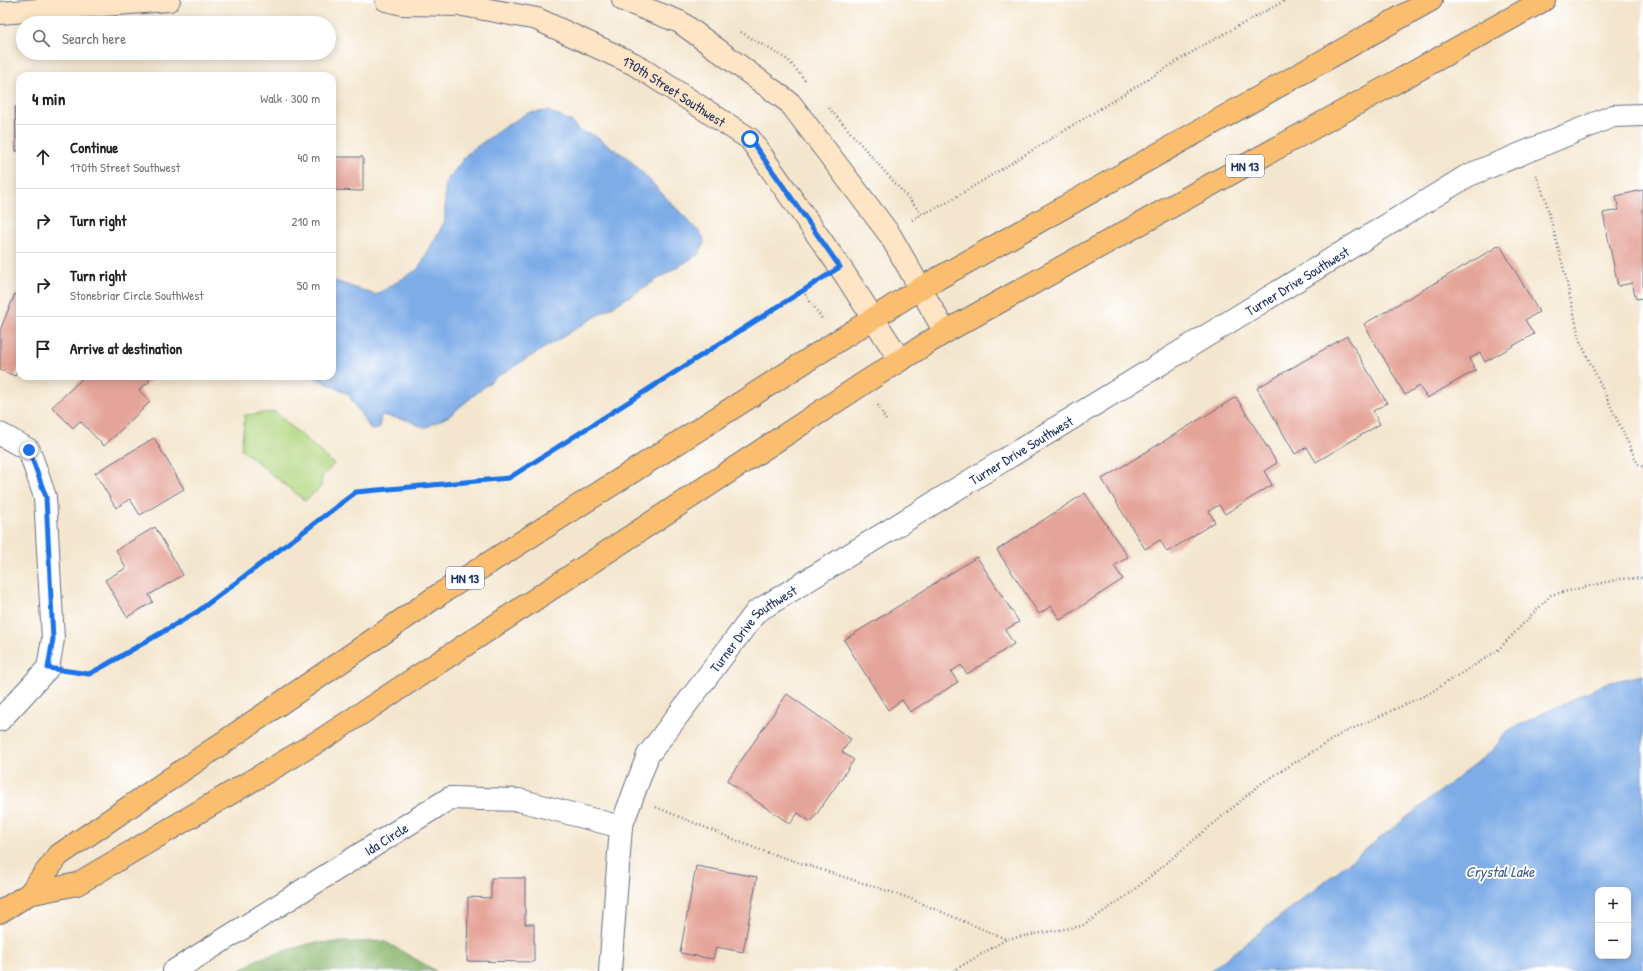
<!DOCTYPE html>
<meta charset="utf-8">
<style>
body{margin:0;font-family:"Patrick Hand",sans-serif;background:#f2f2f2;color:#222}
.controls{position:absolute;right:12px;bottom:12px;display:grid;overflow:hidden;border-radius:8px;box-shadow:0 2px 10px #0003}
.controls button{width:36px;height:36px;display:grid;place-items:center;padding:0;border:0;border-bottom:1px solid #e0e0e0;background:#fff;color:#222;font:20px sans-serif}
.stop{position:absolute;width:12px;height:12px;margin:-9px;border:3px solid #1a73e8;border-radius:50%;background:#fff}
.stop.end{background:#1a73e8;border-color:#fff;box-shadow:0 1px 4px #0008}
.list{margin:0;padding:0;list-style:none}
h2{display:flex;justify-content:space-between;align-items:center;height:52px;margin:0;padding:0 16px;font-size:17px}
h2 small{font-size:13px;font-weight:400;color:#767676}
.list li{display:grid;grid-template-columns:26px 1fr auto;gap:12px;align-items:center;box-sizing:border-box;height:64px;padding:0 16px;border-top:1px solid #e0e0e0}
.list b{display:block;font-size:15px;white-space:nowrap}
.list p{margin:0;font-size:13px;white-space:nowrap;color:#767676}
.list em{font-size:13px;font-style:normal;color:#767676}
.icon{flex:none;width:22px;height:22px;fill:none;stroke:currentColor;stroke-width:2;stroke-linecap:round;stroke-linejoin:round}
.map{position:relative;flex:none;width:1643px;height:971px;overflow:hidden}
.search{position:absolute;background:#fff;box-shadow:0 2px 10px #0003;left:16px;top:16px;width:320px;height:44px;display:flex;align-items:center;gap:10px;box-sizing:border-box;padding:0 14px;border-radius:22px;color:#767676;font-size:15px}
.panel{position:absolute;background:#fff;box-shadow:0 2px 10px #0003;left:16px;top:72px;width:320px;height:308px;border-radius:12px}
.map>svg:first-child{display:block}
</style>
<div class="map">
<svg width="1643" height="971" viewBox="0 0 1643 971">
<rect width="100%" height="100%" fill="#fff"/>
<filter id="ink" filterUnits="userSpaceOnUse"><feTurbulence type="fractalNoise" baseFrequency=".025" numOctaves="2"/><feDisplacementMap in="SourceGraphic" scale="8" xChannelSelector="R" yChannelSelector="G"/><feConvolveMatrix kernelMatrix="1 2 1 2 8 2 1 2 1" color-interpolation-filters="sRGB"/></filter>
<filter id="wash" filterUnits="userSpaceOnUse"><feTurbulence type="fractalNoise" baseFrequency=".012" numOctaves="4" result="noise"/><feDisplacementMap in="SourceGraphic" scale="16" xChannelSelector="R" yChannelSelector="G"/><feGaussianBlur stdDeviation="0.9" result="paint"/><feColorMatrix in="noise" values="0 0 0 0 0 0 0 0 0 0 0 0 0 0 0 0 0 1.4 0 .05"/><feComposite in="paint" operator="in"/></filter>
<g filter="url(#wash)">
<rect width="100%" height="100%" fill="#f4e6ce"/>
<!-- green -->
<path fill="#b1d67f" stroke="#66826e" d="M275 412 334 464 322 477 321 487 305 501 241 449 245 415Z"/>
<!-- forest -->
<path fill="#8cb76e" stroke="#547366" d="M384 941 436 971H240L258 959 312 943Z"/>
<!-- water -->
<path fill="#7dace7" stroke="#4c6ea2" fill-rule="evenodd" d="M548 111 571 121 579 131 593 135 629 159 703 236 704 243 699 254 495 378 449 416 425 428 407 420 381 415 379 429 371 430 348 394 312 376H332V280L376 295 418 269 445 221V183L468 153 500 130 527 113Z
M1643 675V971H1210L1493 750 1507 731 1606 683ZM1598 890H1628V956H1598Z"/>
<g id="blocks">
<!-- building -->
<path fill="#e5a499" d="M20 106V151H16L15 107Z
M332 157H363V191L332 190Z
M1643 190V298L1636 299 1632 283 1618 286 1603 213 1619 210 1616 196Z
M1500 245 1539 312 1525 320 1534 334 1485 362 1480 353 1469 359 1476 370 1427 398 1419 386 1405 395 1364 324Z
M15 294 20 296V366L15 376 0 370V330Z
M1347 336 1387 403 1373 411 1380 424 1316 462 1307 447 1295 454 1257 388Z
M85 376H145L150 381 139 390 150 402 104 446 80 421 73 428 52 407Z
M1236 397 1277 463 1264 471 1272 485 1225 514 1219 505 1209 511 1215 522 1167 552 1160 540 1145 549 1102 479Z
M154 438 184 489 140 515 130 499 116 508 95 473Z
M1085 493 1128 557 1114 566 1123 579 1060 620 1051 606 1039 614 997 550Z
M155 527 183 575 149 595 153 602 127 617 105 580 126 568 116 550Z
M977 557 1019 622 1005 630 1014 644 967 674 961 665 951 672 958 682 910 712 902 700 888 710 844 640Z
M787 694 851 739 842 752 854 760 811 822 798 813 790 824 727 781Z
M696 866 757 877 743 952 716 947 713 959 680 953Z
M491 878H525V924H534V962L467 961 468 897 491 898Z"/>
</g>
</g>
<g filter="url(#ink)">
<use href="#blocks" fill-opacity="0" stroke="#676f85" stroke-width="1"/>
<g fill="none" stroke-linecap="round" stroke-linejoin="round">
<!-- street casing -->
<g stroke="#676f85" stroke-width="24">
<g id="street">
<path d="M0 434 29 450 45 497 53 639 48 668 0 720"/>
<path id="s1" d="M174 971 450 798 519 800 621 827"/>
<path id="s2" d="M610 971 621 827 648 755 756 612 1467 176 1613 116 1643 115"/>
</g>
</g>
<!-- secondary casing -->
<g stroke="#676f85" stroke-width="24">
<g id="secondary">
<path id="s3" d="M386 0 403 4 463 5 537 19 634 64 750 139 844 273 900 360"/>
<path d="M623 0 680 22 790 103 890 235 945 332"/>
<path d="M0 13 169 0"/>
</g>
</g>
<!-- primary casing -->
<g stroke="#676f85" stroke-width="24">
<path id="primary" d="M29 894 59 855 440 594 921 288 1431 0
M0 912 29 894 77 884 324 738 864 383 945 332 1544 0"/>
</g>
<!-- path -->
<path stroke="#676f85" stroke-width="2.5" stroke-dasharray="1 3" stroke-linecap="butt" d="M741 32 788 60 805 80
M829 108 922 214 943 205 1202 46 1286 0
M1536 175 1545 198 1564 270 1580 341 1638 464 1643 467
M912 220 922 214
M803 291 823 320
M878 405 887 422
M73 672 89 674 197 612 356 492 509 478 817 282
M656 807 757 849 906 897 1006 939
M953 971 1007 939 1082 926 1128 895 1262 783 1341 734 1428 694 1497 651 1551 595 1619 579 1643 578"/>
<!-- street -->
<use href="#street" stroke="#fff" stroke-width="22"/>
<!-- secondary -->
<use href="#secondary" stroke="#fde5c5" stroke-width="22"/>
<!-- primary -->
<use href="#primary" stroke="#fabe6e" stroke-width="22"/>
</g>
</g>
<g fill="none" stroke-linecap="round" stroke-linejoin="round" filter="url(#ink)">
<!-- route -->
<path stroke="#1a73e8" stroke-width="5" d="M29 450 46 497 53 639 48 668 89 674 104 666 197 612 356 492 509 478 840 267 750 139"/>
</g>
<g text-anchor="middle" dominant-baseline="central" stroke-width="4" stroke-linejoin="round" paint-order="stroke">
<!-- shield labels -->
<g fill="#fff" stroke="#5f6d8e" stroke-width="1">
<rect x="1226" y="155" width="38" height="22" rx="3"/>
<rect x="446" y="567" width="38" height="22" rx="3"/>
</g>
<g font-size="13" font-weight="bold" fill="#1b2f5e">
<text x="1245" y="166">MN 13</text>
<text x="465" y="578">MN 13</text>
</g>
<!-- street labels -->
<g font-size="14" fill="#1b2f5e" stroke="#fff">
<text stroke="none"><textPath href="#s3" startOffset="308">170th Street Southwest</textPath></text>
<text stroke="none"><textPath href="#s2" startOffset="1035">Turner Drive Southwest</textPath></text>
<text stroke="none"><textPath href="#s2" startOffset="711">Turner Drive Southwest</textPath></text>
<text stroke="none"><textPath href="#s2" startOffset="387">Turner Drive Southwest</textPath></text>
<text stroke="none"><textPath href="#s1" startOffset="250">Ida Circle</textPath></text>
</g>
<!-- water labels -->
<g font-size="15" font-style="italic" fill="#3d5b8e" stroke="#fff">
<text x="1500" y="871">Crystal Lake</text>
</g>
</g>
</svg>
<div class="controls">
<button>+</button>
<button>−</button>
</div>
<div class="stop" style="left:750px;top:139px"></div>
<div class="stop end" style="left:29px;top:450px"></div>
<div class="search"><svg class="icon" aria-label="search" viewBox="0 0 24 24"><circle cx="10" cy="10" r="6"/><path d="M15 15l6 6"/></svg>Search here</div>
<section class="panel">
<h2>4 min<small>Walk · 300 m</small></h2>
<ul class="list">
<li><svg class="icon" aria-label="ahead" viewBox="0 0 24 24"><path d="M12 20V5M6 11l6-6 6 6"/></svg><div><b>Continue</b><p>170th Street Southwest</p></div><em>40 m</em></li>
<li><svg class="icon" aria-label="right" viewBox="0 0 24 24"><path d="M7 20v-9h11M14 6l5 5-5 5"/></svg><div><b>Turn right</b></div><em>210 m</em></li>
<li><svg class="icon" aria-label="right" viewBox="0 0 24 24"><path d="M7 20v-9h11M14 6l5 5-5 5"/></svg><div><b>Turn right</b><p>Stonebriar Circle SouthWest</p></div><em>50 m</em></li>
<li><svg class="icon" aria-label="arrive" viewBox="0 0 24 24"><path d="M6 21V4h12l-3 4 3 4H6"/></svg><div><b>Arrive at destination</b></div></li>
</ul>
</section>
</div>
